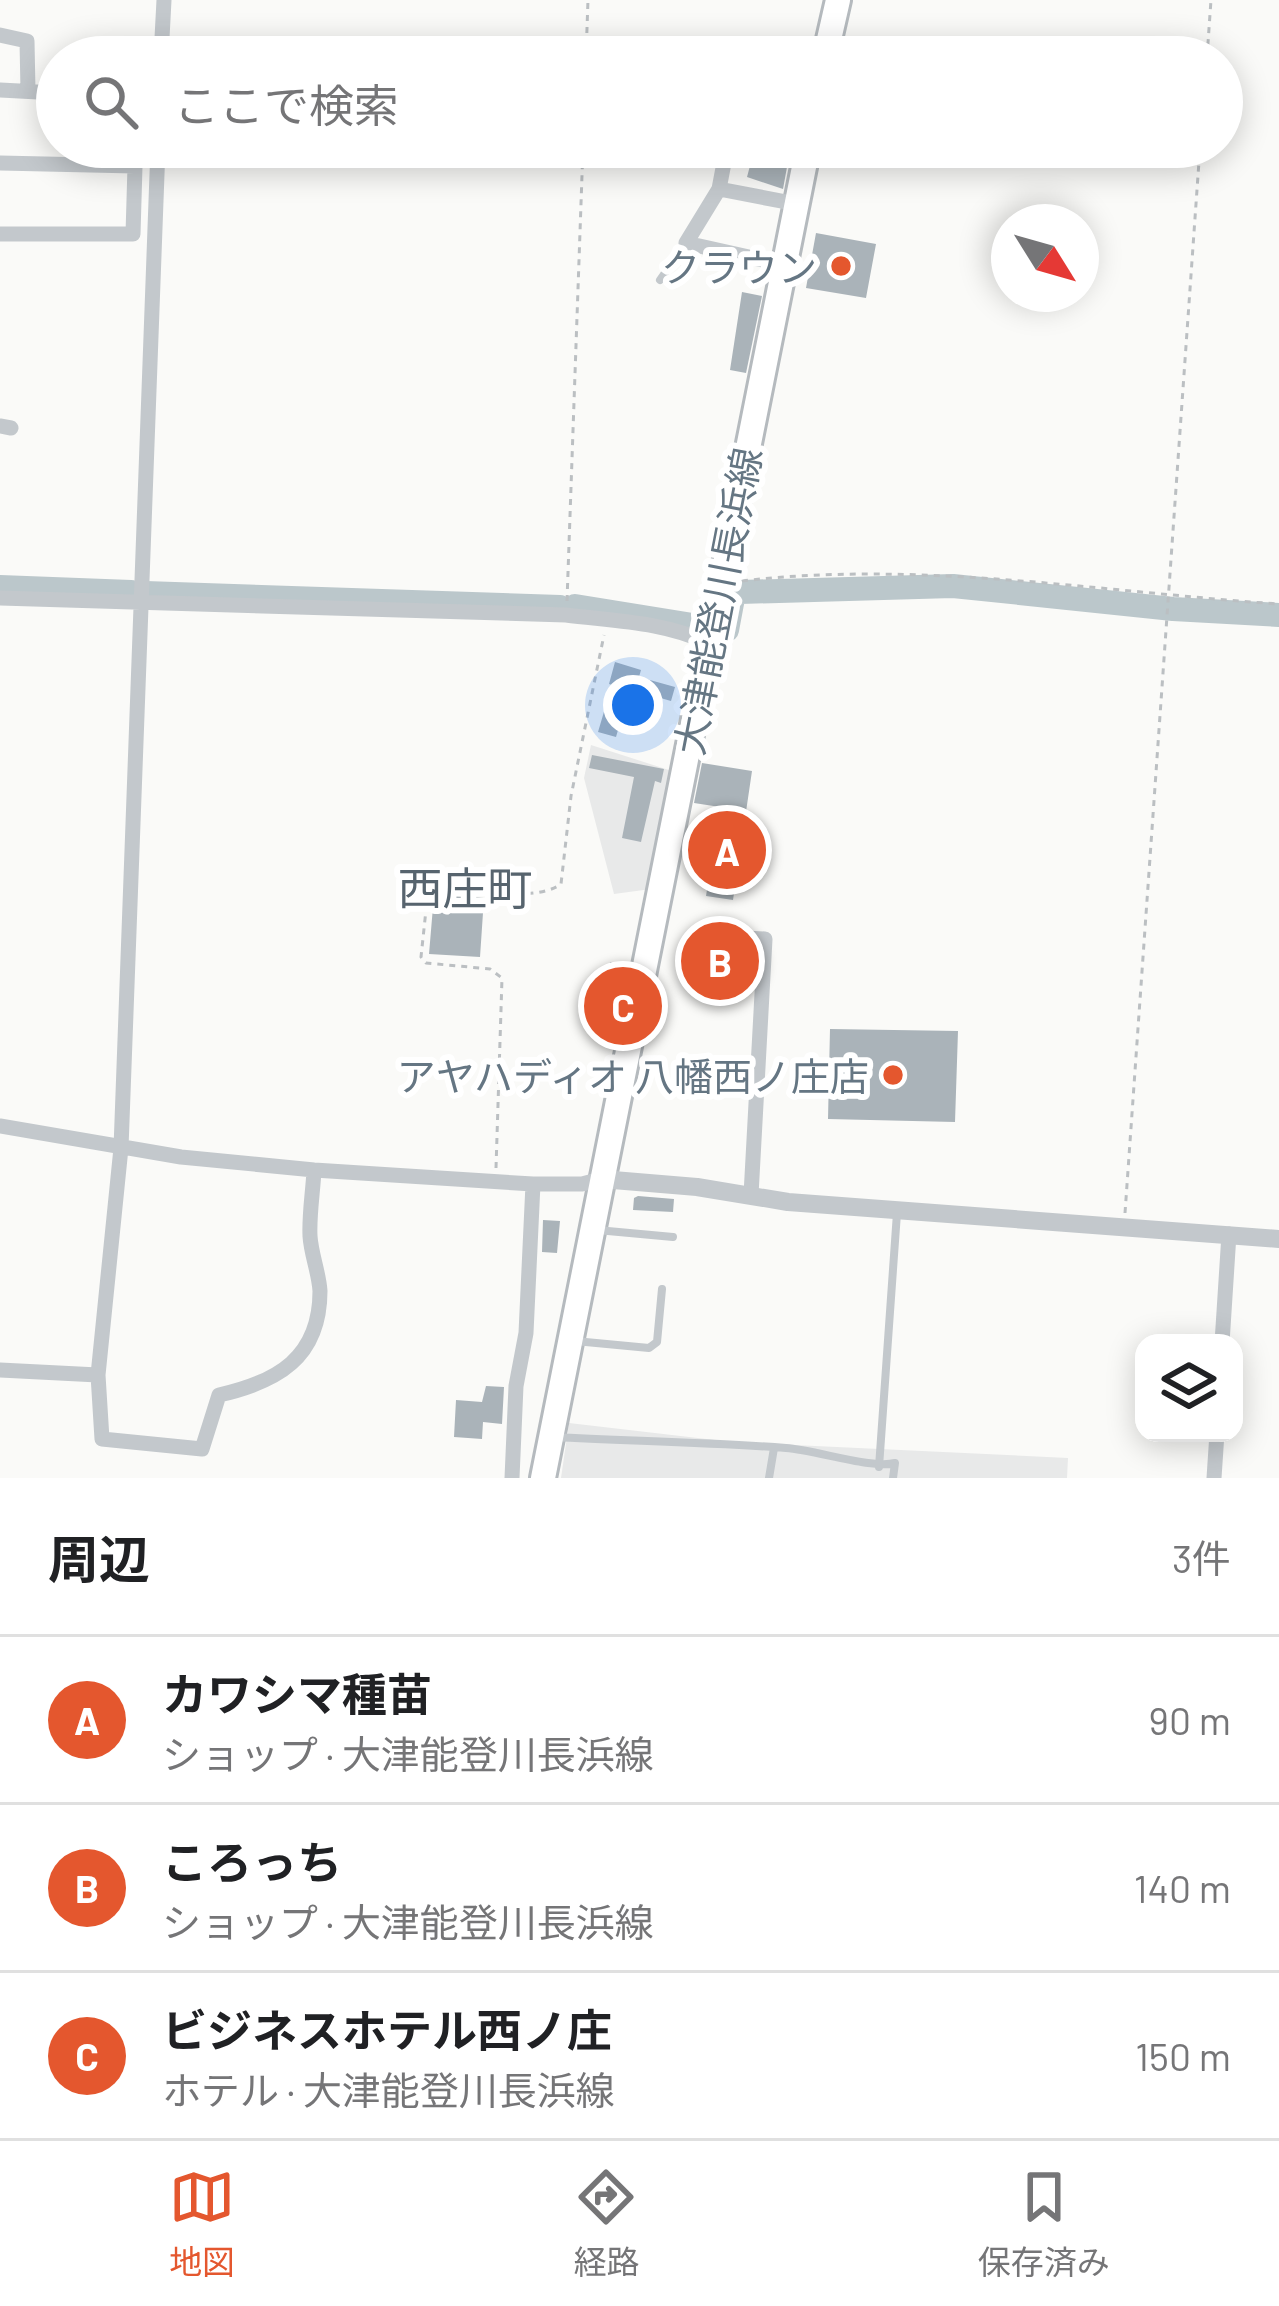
<!DOCTYPE html>
<html lang="ja">
<meta charset="utf-8">
<style>
body{margin:0;font-family:Barlow,"Noto Sans JP",sans-serif;background:#f6f6f6;color:#202124}
.controls{position:absolute;right:36px;bottom:36px;display:grid;overflow:hidden;border-radius:24px;box-shadow:0 6px 30px #0003}
.controls button{width:108px;height:108px;display:grid;place-items:center;padding:0;border:0;border-bottom:3px solid #e0e0e0;background:#fff;color:#202124;font:60px sans-serif}
.compass{position:absolute;left:991px;top:204px;width:108px;height:108px;border-radius:50%;background:#fff;box-shadow:0 6px 30px #0003;rotate:127deg}
.you{position:absolute;left:633px;top:705px;width:42px;height:42px;margin:-30px;border:9px solid #fff;border-radius:50%;background:#1a73e8;box-shadow:0 0 0 18px #1a73e833}
.badge{display:grid;place-items:center;width:78px;height:78px;border-radius:50%;background:#e4572e;color:#fff;font-size:39px;font-weight:700}
.pin{position:absolute;translate:-50% -50%;border:6px solid #fff;box-shadow:0 3px 12px #0006}
.list{margin:0;padding:0;list-style:none}
h2{display:flex;justify-content:space-between;align-items:center;height:156px;margin:0;padding:0 48px;font-size:51px}
h2 small{font-size:39px;font-weight:400;color:#757577}
.list li{display:grid;grid-template-columns:78px 1fr auto;gap:36px;align-items:center;box-sizing:border-box;height:168px;padding:0 48px;border-top:3px solid #e0e0e0}
.list b{display:block;font-size:45px;white-space:nowrap}
.list p{margin:0;font-size:39px;white-space:nowrap;color:#757577}
.list em{font-size:39px;font-style:normal;color:#757577}
.icon{flex:none;width:66px;height:66px;fill:none;stroke:currentColor;stroke-width:2;stroke-linecap:round;stroke-linejoin:round}
.map{position:relative;flex:none;width:1279px;height:1478px;overflow:hidden}
.search{position:absolute;background:#fff;box-shadow:0 6px 30px #0003;left:36px;right:36px;top:36px;height:132px;display:flex;align-items:center;gap:30px;box-sizing:border-box;padding:0 42px;border-radius:66px;color:#757577;font-size:45px}
.sheet{height:660px;background:#fff}
nav{display:flex;justify-content:space-around;align-items:center;box-sizing:border-box;height:168px;border-top:3px solid #e0e0e0;background:#fff;font-size:33px;color:#757577}
nav a{display:grid;justify-items:center;gap:6px}
nav .on{color:#e4572e}
.map>svg:first-child{display:block}
</style>
<div class="map">
<svg width="1279" height="1478" viewBox="0 0 1279 1478">
<rect width="100%" height="100%" fill="#fafaf8"/>
<!-- built -->
<path fill="#e8e9e9" d="M591 745 675 772 651 889 614 894 584 778Z
M569 1423 732 1442 1068 1458 1067 1478H561Z"/>
<g fill="none" stroke-linecap="round" stroke-linejoin="round">
<!-- river -->
<path stroke="#bbc7cb" stroke-width="24" d="M0 587 131 592
M145 593 560 607
M575 606 705 627
M719 631 727 630 733 598 740 592 953 586 1173 609 1279 615"/>
</g>
<!-- building -->
<path fill="#aab3b9" d="M751 162 787 167 783 189 747 177Z
M816 233 876 244 866 298 806 288Z
M742 292 762 296 746 373 730 370Z
M615 662 641 670 639 677 675 687 671 701 650 695 641 729 620 723 616 737 598 732 606 705 630 712 635 692 609 684Z
M592 755 664 769 661 783 655 781 641 842 622 838 634 777 589 768Z
M702 763 752 771 733 900 706 896 720 807 694 803Z
M434 895 484 898 480 957 429 954Z
M699 946 744 952 741 977 695 971Z
M610 962 628 966 619 1012 601 1009Z
M830 1029 958 1031 955 1122 828 1119Z
M638 1196 674 1199 673 1212 633 1210 634 1198Z
M543 1220 560 1221 557 1253 542 1252Z
M486 1386 504 1387 502 1424 483 1422 482 1439 454 1437 456 1400 482 1402Z"/>
<g fill="none" stroke-linecap="round" stroke-linejoin="round">
<!-- primary casing -->
<g stroke="#b5babe" stroke-width="30">
<path id="primary" d="M825 57 838 0
M543 1478 808 147"/>
</g>
<!-- path -->
<path stroke="#bbbfc2" stroke-width="3" stroke-dasharray="6 6" stroke-linecap="butt" d="M586 57 588 0
M1207 57 1211 0
M742 581C920 560 1102 592 1279 604
M567 601 583 147
M496 1168 502 978 490 969 426 963 421 957 428 891 433 888C464 890 536 903 561 884L571 796 604 635
M1125 1213 1200 147"/>
<!-- service -->
<path stroke="#c3c8cc" stroke-width="8" d="M660 280 686 243
M597 1230 673 1237
M575 1341 649 1348 657 1342 662 1289
M554 1437C631 1441 709 1442 786 1448 816 1450 871 1469 895 1463L893 1478
M879 1467 897 1213
M769 1478 774 1448"/>
<!-- minor -->
<path stroke="#c3c8cc" stroke-width="15" d="M0 35 27 41 28 91
M161 57 164 0
M751 57 759 49 827 48
M0 90 57 93
M727 147 719 189 686 243 785 265
M0 163 135 166
M719 189 797 204
M0 234H133L135 166 129 147
M0 426 11 428
M0 598 566 615C613 621 665 622 708 643
M727 937 765 939 751 1195
M0 1126 181 1157 314 1170 533 1184H582L601 1179
M1222 1343 1229 1234
M0 1370 98 1375 121 1148 158 147
M98 1375 102 1439 202 1449 219 1395C277 1382 320 1358 320 1291 319 1273 311 1254 310 1236 309 1214 313 1192 314 1170
M512 1478 516 1386 526 1333 533 1184
M1214 1478 1217 1433"/>
<!-- tertiary -->
<path stroke="#c3c8cc" stroke-width="18" d="M601 1179 697 1187 788 1202 1279 1239"/>
<!-- primary -->
<use href="#primary" stroke="#fff" stroke-width="24"/>
</g>
<!-- markers -->
<g fill="#e4572e" stroke="#fff" stroke-width="4.5">
<circle cx="841" cy="266" r="12"/>
<circle cx="893" cy="1075" r="12"/>
</g>
<g text-anchor="middle" dominant-baseline="central" stroke-width="12" stroke-linejoin="round" paint-order="stroke">
<!-- poi labels -->
<g font-size="39" fill="#657683" stroke="#fff" text-anchor="end">
<text x="817" y="266">クラウン</text>
<text x="869" y="1075">アヤハディオ 八幡西ノ庄店</text>
</g>
<!-- street labels -->
<g font-size="39" fill="#657683" stroke="#fff">
<text transform="translate(717 601) rotate(-79)">大津能登川長浜線</text>
</g>
<!-- quarter labels -->
<g font-size="45" fill="#57646e" stroke="#fff">
<text x="465" y="887">西庄町</text>
</g>
</g>
</svg>
<div class="controls">
<button><svg class="icon" aria-label="layers" viewBox="0 0 24 24"><path d="M12 4l9 5-9 5-9-5zM3 14l9 5 9-5"/></svg></button>
</div>
<svg class="compass" viewBox="-18 -18 36 36"><path d="M0-13l5 13h-10z" fill="#e53935"/><path d="M0 13l5-13h-10z" fill="#757577"/></svg>
<div class="you"></div>
<div class="pin badge" style="left:727px;top:850px">A</div>
<div class="pin badge" style="left:720px;top:961px">B</div>
<div class="pin badge" style="left:623px;top:1006px">C</div>
<div class="search"><svg class="icon" aria-label="search" viewBox="0 0 24 24"><circle cx="10" cy="10" r="6"/><path d="M15 15l6 6"/></svg>ここで検索</div>
</div>
<section class="sheet">
<h2>周辺<small>3件</small></h2>
<ul class="list">
<li><span class="badge">A</span><div><b>カワシマ種苗</b><p>ショップ · 大津能登川長浜線</p></div><em>90 m</em></li>
<li><span class="badge">B</span><div><b>ころっち</b><p>ショップ · 大津能登川長浜線</p></div><em>140 m</em></li>
<li><span class="badge">C</span><div><b>ビジネスホテル西ノ庄</b><p>ホテル · 大津能登川長浜線</p></div><em>150 m</em></li>
</ul>
</section>
<nav>
<a class="on"><svg class="icon" aria-label="map" viewBox="0 0 24 24"><path d="M3 6l6-2 6 2 6-2v14l-6 2-6-2-6 2zM9 4v14M15 6v14"/></svg>地図</a>
<a><svg class="icon" aria-label="directions" viewBox="0 0 24 24"><path d="M12 3l9 9-9 9-9-9zM9 14v-3h6M13 9l2 2-2 2"/></svg>経路</a>
<a><svg class="icon" aria-label="saved" viewBox="0 0 24 24"><path d="M7 4h10v16l-5-4-5 4z"/></svg>保存済み</a>
</nav>
